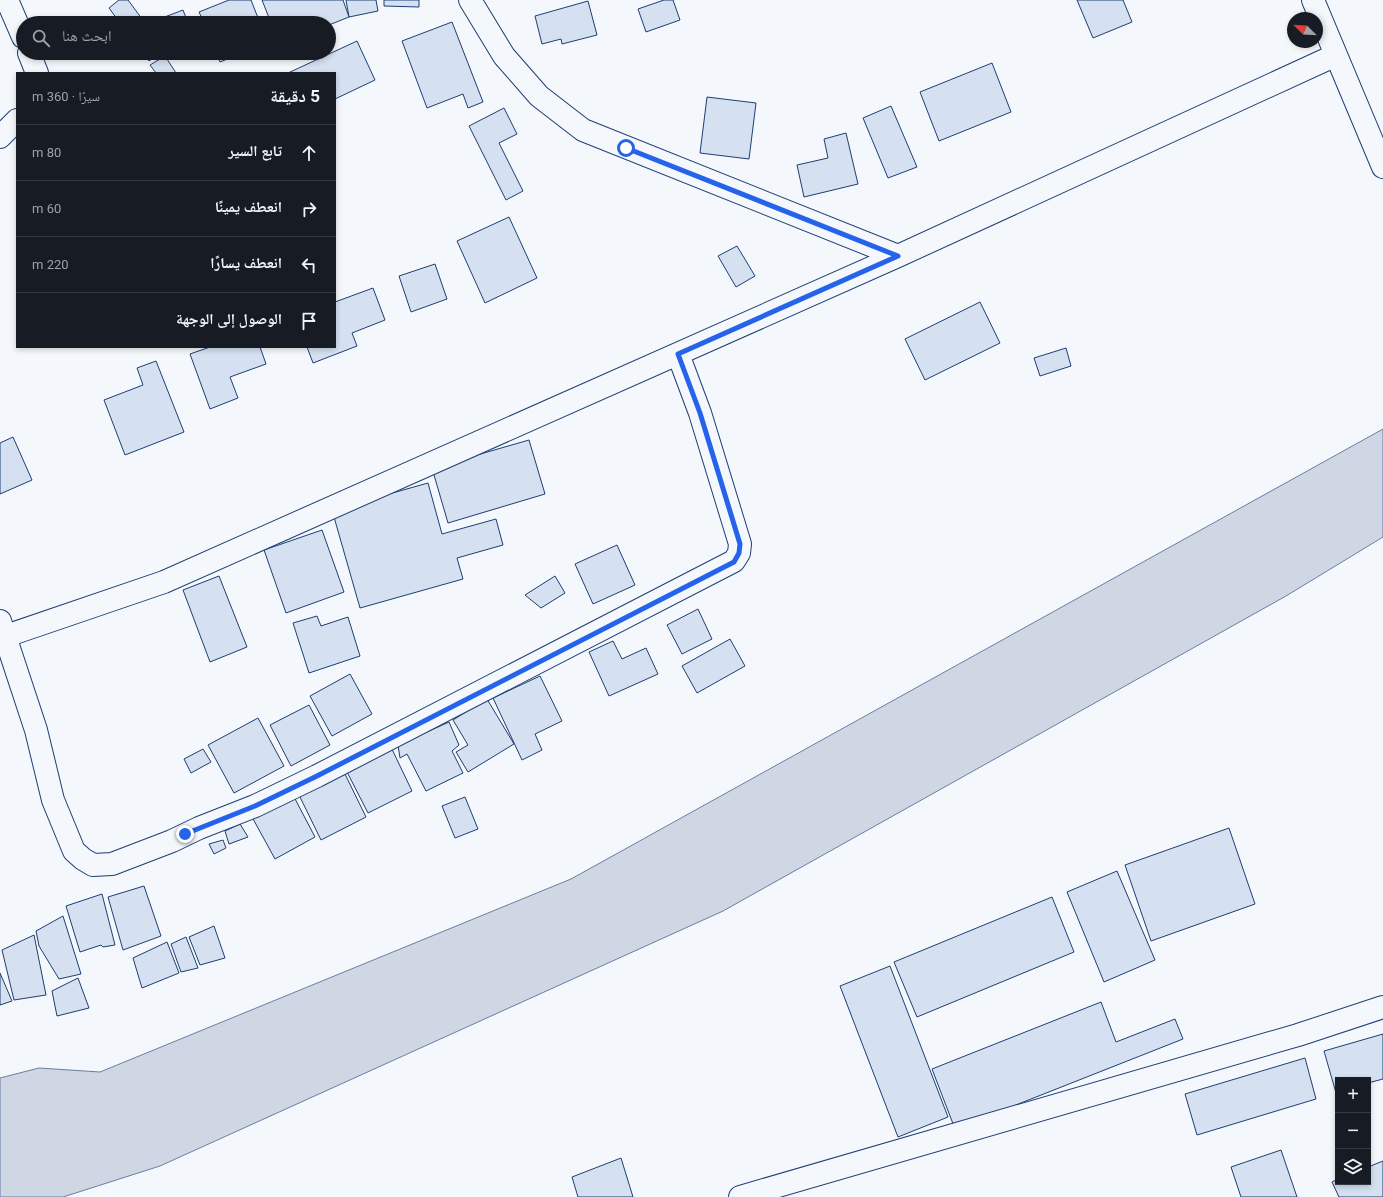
<!DOCTYPE html>
<html lang="ar">
<meta charset="utf-8">
<style>
body{margin:0;font-family:Roboto,"Noto Naskh Arabic",sans-serif;background:#242831;color:#f1f3f6;direction:rtl}
.controls{position:absolute;right:12px;bottom:12px;display:grid;overflow:hidden;border-radius:0px;box-shadow:0 2px 6px #0003}
.controls button{width:36px;height:36px;display:grid;place-items:center;padding:0;border:0;border-bottom:1px solid #363941;background:#171b24;color:#f1f3f6;font:20px sans-serif}
.compass{position:absolute;left:1287px;top:12px;width:36px;height:36px;border-radius:50%;background:#171b24;box-shadow:0 2px 6px #0003;rotate:294deg}
.stop{position:absolute;width:12px;height:12px;margin:-9px;border:3px solid #2563eb;border-radius:50%;background:#fff}
.stop.end{background:#2563eb;border-color:#fff;box-shadow:0 1px 4px #0008}
.list{margin:0;padding:0;list-style:none}
h2{display:flex;justify-content:space-between;align-items:center;height:52px;margin:0;padding:0 16px;font-size:17px}
h2 small{font-size:13px;font-weight:400;color:#9ea1a6}
.list li{display:grid;grid-template-columns:26px 1fr auto;gap:12px;align-items:center;box-sizing:border-box;height:56px;padding:0 16px;border-top:1px solid #363941}
.list b{display:block;font-size:15px;white-space:nowrap}
.list em{font-size:13px;font-style:normal;color:#9ea1a6}
.icon{flex:none;width:22px;height:22px;fill:none;stroke:currentColor;stroke-width:2;stroke-linecap:round;stroke-linejoin:round}
.map{position:relative;flex:none;width:1383px;height:1197px;overflow:hidden;direction:ltr}
.search{position:absolute;background:#171b24;box-shadow:0 2px 6px #0003;left:16px;top:16px;width:320px;height:44px;display:flex;align-items:center;gap:10px;box-sizing:border-box;padding:0 14px;border-radius:22px;color:#9ea1a6;font-size:15px}
.panel{position:absolute;background:#171b24;box-shadow:0 2px 6px #0003;left:16px;top:72px;width:320px;height:276px;border-radius:0px;direction:rtl}
.map>svg:first-child{display:block}
</style>
<div class="map">
<svg width="1383" height="1197" viewBox="0 0 1383 1197">
<rect width="100%" height="100%" fill="#f4f7fb"/>
<!-- water -->
<path fill="#cfd7e4" stroke="#687fa3" d="M1383 429V537L1286 596 723 911 160 1166 63 1197H0V1078L39 1068 100 1072 571 879Z"/>
<!-- building -->
<path fill="#d5e0f0" stroke="#1d3f73" d="M119 0H128L145 23H120L109 8Z
M229 0H251L260 23H204L199 12Z
M262 0H343L349 17 329 25V23H271Z
M346 0H376L378 11 349 17Z
M384 0H419V7L384 6Z
M664 0H673L680 20 646 32 638 9Z
M1077 0H1123L1132 22 1093 38Z
M588 1 597 35 562 44 561 39 542 44 535 16Z
M183 10 188 23H164L162 18Z
M452 22 483 102 468 108 463 94 427 108 402 41Z
M357 41 375 80 335 99V73H288Z
M143 53H160L149 61Z
M216 53H242L220 62Z
M165 56 176 73H156L150 65Z
M992 63 1011 112 939 141 920 92Z
M707 97 756 103 749 159 700 153Z
M891 106 917 167 888 178 863 118Z
M504 108 517 134 499 143 523 191 506 200 469 126Z
M846 133 858 184 804 197 797 165 828 158 824 139Z
M509 217 537 278 485 303 457 241Z
M737 246 755 276 736 287 718 256Z
M435 264 447 299 411 312 399 276Z
M373 288 385 320 352 333 357 346 313 363 307 347H335V302Z
M980 302 1000 343 925 380 905 339Z
M210 347H260L266 364 230 377 238 398 210 409 190 354Z
M1066 348 1071 366 1040 376 1034 358Z
M156 361 184 432 125 455 104 400 143 385 137 368Z
M13 437 32 480 0 494V443Z
M529 440 545 494 448 523 432 468Z
M428 483 442 534 496 519 503 545 457 558 463 579 360 608 332 510Z
M322 530 344 592 286 613 264 550Z
M617 545 635 585 593 604 575 564Z
M219 576 247 647 210 662 183 590Z
M555 576 565 593 541 608 525 595Z
M698 609 712 639 682 654 667 625Z
M317 616 321 626 348 617 360 656 309 673 293 623Z
M730 639 745 666 697 693 682 666Z
M613 641 622 659 646 648 658 674 609 696 589 652Z
M350 674 372 714 332 736 310 696Z
M540 676 562 721 535 734 542 750 522 760 493 698Z
M487 699 514 744 468 772 456 752 468 745 453 720Z
M309 705 330 745 291 766 270 725Z
M258 718 284 766 234 793 208 745Z
M449 722 459 745 452 751 463 773 426 791 407 754 400 758 398 745Z
M390 745 412 791 368 813 345 768Z
M203 749 211 762 191 773 184 759Z
M344 772 366 817 321 840 299 795Z
M293 795 315 837 275 859 252 817Z
M465 797 478 829 455 838 442 806Z
M240 824 248 837 229 844 225 831Z
M1229 828 1255 904 1151 941 1125 865Z
M223 840 226 848 214 854 209 844Z
M1117 871 1155 960 1104 982 1067 892Z
M144 886 161 936 123 950 108 897Z
M102 894 115 945 103 947 101 945 80 952 66 906Z
M1052 897 1074 952 917 1017 894 962Z
M63 916 81 974 59 979 39 946 36 931Z
M214 926 225 958 200 965 189 937Z
M34 935 46 995 14 1000 2 950Z
M186 937 198 968 181 972 171 944Z
M167 942 179 973 142 988 133 958Z
M890 966 948 1117 898 1137 840 986Z
M0 973 12 1001 0 1005Z
M78 978 89 1008 57 1016 52 991Z
M1101 1002 1116 1042 1175 1019 1183 1039 955 1129 932 1069Z
M1383 1034V1079L1368 1083V1080H1338V1092L1336 1093 1324 1051Z
M1305 1058 1316 1099 1197 1135 1185 1094Z
M1281 1150 1297 1197H1241L1231 1167Z
M621 1158 633 1197H578L572 1177Z
M1383 1161V1197H1339L1332 1182 1338 1179V1182H1368V1167Z"/>
<g fill="none" stroke-linecap="round" stroke-linejoin="round">
<!-- minor casing -->
<g stroke="#1d3f73" stroke-width="24">
<path id="minor" d="M7 0 23 37
M470 0 504 56 539 96 583 130 898 256
M1313 0 1383 167
M29 53 37 73
M0 137 17 120
M0 621 36 730 53 800 74 851 83 859 93 865 112 864 172 841 199 828 255 806 317 776 734 561 739 553 740 544 700 413 678 354
M0 638 164 582 898 256 1336 55
M740 1197 1298 1035 1383 1007"/>
</g>
<!-- minor -->
<use href="#minor" stroke="#f4f7fb" stroke-width="22"/>
</g>
<g fill="none" stroke-linecap="round" stroke-linejoin="round">
<!-- route -->
<path stroke="#2563eb" stroke-width="5" d="M185 834 255 806 317 776 734 562 739 553 740 544 700 413 678 354 898 256 626 148"/>
</g>
</svg>
<div class="controls">
<button>+</button>
<button>−</button>
<button><svg class="icon" aria-label="layers" viewBox="0 0 24 24"><path d="M12 4l9 5-9 5-9-5zM3 14l9 5 9-5"/></svg></button>
</div>
<svg class="compass" viewBox="-18 -18 36 36"><path d="M0-13l5 13h-10z" fill="#e53935"/><path d="M0 13l5-13h-10z" fill="#9ea1a6"/></svg>
<div class="stop" style="left:626px;top:148px"></div>
<div class="stop end" style="left:185px;top:834px"></div>
<div class="search"><svg class="icon" aria-label="search" viewBox="0 0 24 24"><circle cx="10" cy="10" r="6"/><path d="M15 15l6 6"/></svg>ابحث هنا</div>
<section class="panel">
<h2>5 دقيقة<small>سيرًا · 360 m</small></h2>
<ul class="list">
<li><svg class="icon" aria-label="ahead" viewBox="0 0 24 24"><path d="M12 20V5M6 11l6-6 6 6"/></svg><div><b>تابع السير</b></div><em>80 m</em></li>
<li><svg class="icon" aria-label="right" viewBox="0 0 24 24"><path d="M7 20v-9h11M14 6l5 5-5 5"/></svg><div><b>انعطف يمينًا</b></div><em>60 m</em></li>
<li><svg class="icon" aria-label="left" viewBox="0 0 24 24"><path d="M17 20v-9H6M10 6l-5 5 5 5"/></svg><div><b>انعطف يسارًا</b></div><em>220 m</em></li>
<li><svg class="icon" aria-label="arrive" viewBox="0 0 24 24"><path d="M6 21V4h12l-3 4 3 4H6"/></svg><div><b>الوصول إلى الوجهة</b></div></li>
</ul>
</section>
</div>
